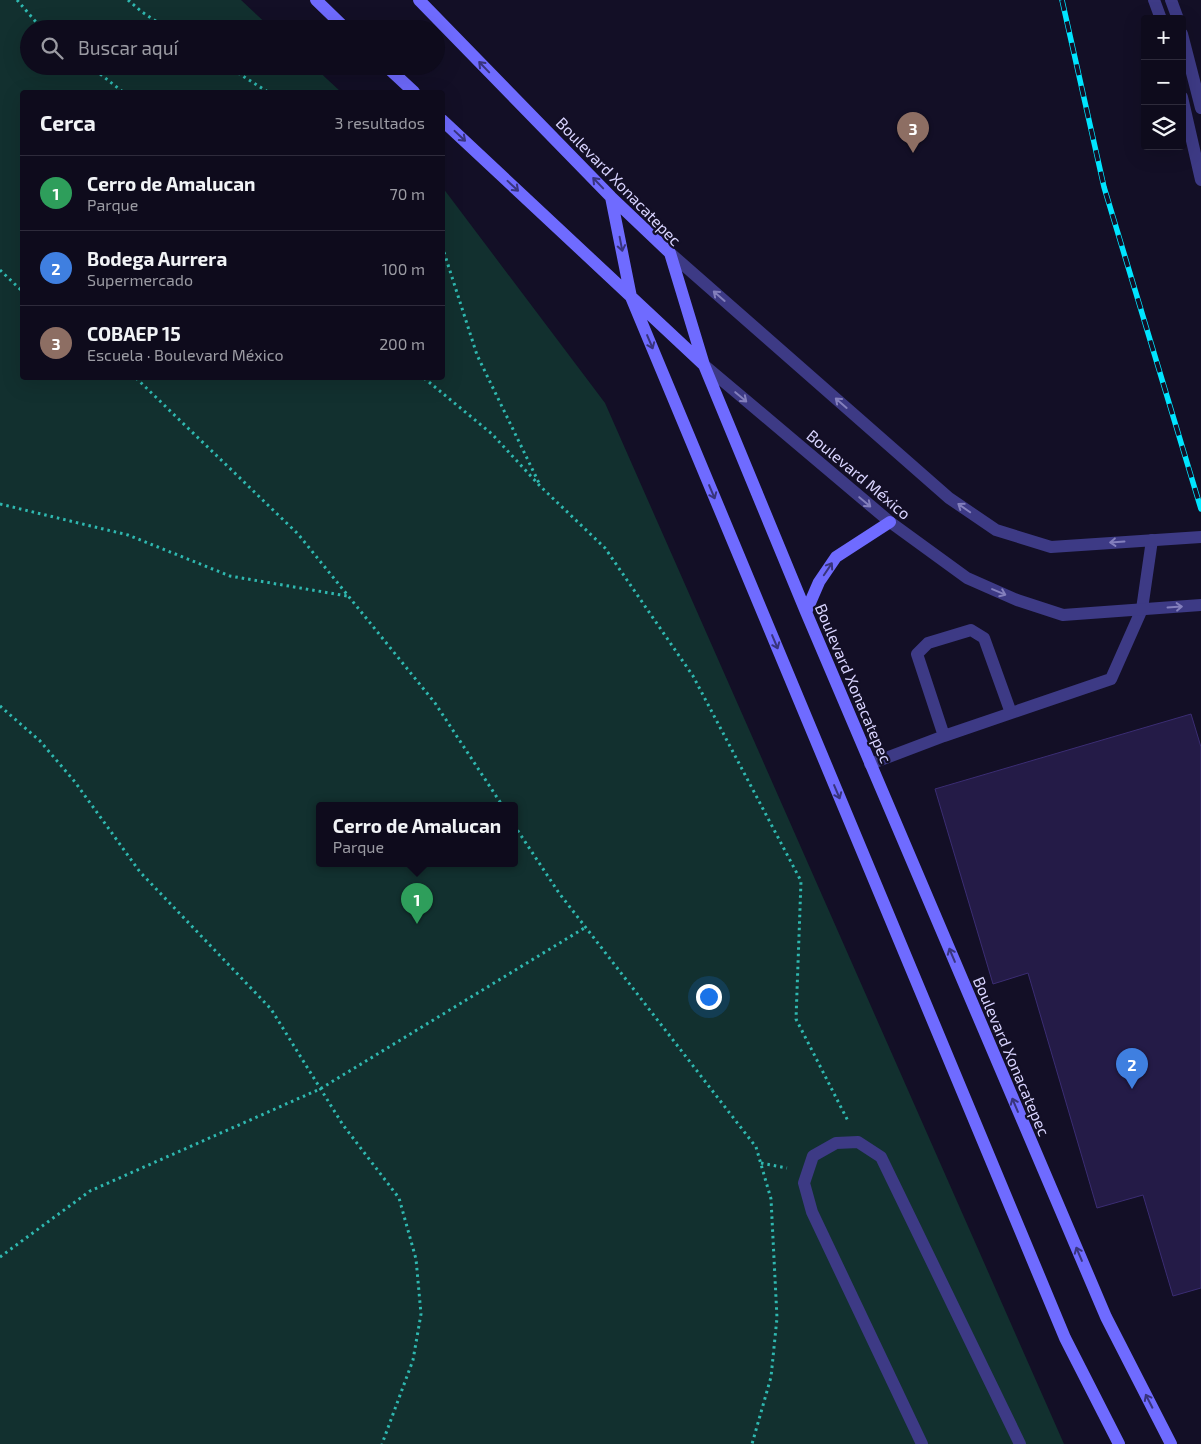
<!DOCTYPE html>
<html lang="es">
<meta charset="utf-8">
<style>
body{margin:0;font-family:"Exo 2",sans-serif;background:#1c1929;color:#f1f3f6}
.controls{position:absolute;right:15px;top:15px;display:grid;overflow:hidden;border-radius:5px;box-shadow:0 5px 20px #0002}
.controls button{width:45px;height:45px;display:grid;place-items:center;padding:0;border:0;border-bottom:1px solid #2e2b3b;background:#0e0b1c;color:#f1f3f6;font:25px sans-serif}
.you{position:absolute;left:708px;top:996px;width:18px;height:18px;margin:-12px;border:4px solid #fff;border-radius:50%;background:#1a73e8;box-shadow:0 0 0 8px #1a73e833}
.badge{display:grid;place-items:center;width:32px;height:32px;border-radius:50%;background:#7c3aed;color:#fff;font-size:16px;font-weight:700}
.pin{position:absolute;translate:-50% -41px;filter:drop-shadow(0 1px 2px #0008)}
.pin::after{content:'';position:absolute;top:26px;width:18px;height:15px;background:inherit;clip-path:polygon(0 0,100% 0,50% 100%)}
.popup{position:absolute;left:316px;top:802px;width:202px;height:65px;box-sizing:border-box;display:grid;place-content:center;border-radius:5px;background:#0e0b1c;filter:drop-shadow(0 1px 4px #0005);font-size:16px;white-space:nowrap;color:#9b9ba3}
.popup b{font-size:19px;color:#f1f3f6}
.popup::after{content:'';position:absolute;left:50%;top:100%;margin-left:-10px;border:10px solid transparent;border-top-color:#0e0b1c}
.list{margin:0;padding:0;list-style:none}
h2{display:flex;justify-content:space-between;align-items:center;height:65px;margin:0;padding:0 20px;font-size:21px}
h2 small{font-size:16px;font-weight:400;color:#9b9ba3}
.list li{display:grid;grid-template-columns:32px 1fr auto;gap:15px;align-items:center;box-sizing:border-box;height:75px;padding:0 20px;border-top:1px solid #2e2b3b}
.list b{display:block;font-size:19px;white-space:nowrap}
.list p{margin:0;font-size:16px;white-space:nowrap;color:#9b9ba3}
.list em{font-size:16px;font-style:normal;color:#9b9ba3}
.icon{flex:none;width:28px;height:28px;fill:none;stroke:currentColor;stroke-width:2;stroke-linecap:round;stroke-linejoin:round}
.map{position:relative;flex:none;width:1201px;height:1444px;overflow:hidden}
.search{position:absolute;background:#0e0b1c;box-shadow:0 5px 20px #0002;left:20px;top:20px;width:425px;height:55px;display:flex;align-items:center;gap:12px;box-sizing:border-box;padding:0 18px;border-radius:28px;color:#9b9ba3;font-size:19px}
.panel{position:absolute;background:#0e0b1c;box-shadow:0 5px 20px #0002;left:20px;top:90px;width:425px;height:290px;border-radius:5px}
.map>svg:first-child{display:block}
</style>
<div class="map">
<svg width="1201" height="1444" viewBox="0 0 1201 1444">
<rect width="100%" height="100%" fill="#130f26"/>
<!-- green -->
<path fill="#12302f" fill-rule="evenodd" d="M0 0H241L272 29H29V66H313L341 92H22V378H442L443 188 605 403 1064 1444H0ZM320 805H514V863H320Z"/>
<!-- building -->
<path fill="#241b47" stroke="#3b2d73" d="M1191 714 1201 747V1288L1173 1296 1143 1195 1097 1208 1028 973 993 984 935 789Z"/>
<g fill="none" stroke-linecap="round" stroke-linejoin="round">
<!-- path -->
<path stroke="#2fb8b0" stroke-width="3" stroke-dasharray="2.5 4" stroke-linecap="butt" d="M17 0 36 22 44 29
M128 0 142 12 168 29
M90 66 123 92
M227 66 268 92
M442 246 477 355 539 483
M0 270 22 291
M136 378 298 534 435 703 502 805
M424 378 492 434 540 486 605 548 693 676 801 881 796 1019 848 1121
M0 504 128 535 230 576 347 596
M0 706 40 741 75 782 140 872 271 1009 343 1125 399 1198 416 1259 421 1314 413 1360 382 1444
M514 825 559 893 756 1147 771 1199 777 1318 771 1377 752 1444
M761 1163 787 1168
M0 1257 90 1191 320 1089 586 927"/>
<!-- service -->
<path stroke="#3d3a85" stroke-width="12" d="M1154 0 1161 19
M1171 0 1178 19
M1182 34 1201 108
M1182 97 1201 180
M1011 713 984 638 971 630 928 643 917 654 944 736 1111 679 1142 609 1152 540
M870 764 944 736
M922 1444 812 1212 804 1183 813 1156 836 1143 858 1142 881 1157 1020 1444"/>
<!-- tertiary -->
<path stroke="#3d3a85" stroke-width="12" d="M670 253 949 498 996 530 1051 547 1201 537
M704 365 890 522 967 578 1017 600 1063 615 1201 605"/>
<!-- secondary -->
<path stroke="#6f6bff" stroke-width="12" d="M316 0 346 29
M419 0 611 197 670 253 704 365 806 612 1106 1317 1171 1444
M386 66 414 92
M442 120 703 364
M611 197 631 297 1065 1338 1119 1444
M806 612 819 582 836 557 890 522"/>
<!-- rail casing -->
<g stroke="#00e5ff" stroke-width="5.5">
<path id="rail" d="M1062 0 1104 187 1201 509"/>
</g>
<!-- rail -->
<use href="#rail" stroke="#130f26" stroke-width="4" stroke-dasharray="11" stroke-linecap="butt"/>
</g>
<!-- one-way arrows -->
<defs><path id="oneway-shaft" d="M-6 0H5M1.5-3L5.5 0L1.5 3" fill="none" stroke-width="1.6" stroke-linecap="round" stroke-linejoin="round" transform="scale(1.25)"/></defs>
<g stroke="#38347d">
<use href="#oneway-shaft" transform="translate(484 67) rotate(-134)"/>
<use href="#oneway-shaft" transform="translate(460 136) rotate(43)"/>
<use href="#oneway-shaft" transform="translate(598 183) rotate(-134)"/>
<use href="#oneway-shaft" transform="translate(513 186) rotate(43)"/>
<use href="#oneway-shaft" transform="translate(621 244) rotate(79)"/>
<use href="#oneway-shaft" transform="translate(650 342) rotate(67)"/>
<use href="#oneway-shaft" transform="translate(712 492) rotate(67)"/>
<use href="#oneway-shaft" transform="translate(828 569) rotate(-56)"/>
<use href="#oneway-shaft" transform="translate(775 642) rotate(67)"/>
<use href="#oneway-shaft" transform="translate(837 792) rotate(67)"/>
<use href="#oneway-shaft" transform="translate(952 955) rotate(-113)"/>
<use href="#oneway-shaft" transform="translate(1015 1105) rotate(-113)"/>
<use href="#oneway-shaft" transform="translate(1079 1254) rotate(-113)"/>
<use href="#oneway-shaft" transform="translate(1149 1401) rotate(-117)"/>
</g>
<g stroke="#837fbc">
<use href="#oneway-shaft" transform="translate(719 296) rotate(-139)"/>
<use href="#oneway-shaft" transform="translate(741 397) rotate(40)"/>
<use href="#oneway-shaft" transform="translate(841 403) rotate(-139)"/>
<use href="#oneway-shaft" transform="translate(865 502) rotate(40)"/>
<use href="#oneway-shaft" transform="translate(964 508) rotate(-145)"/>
<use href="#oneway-shaft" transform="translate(1117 542) rotate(176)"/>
<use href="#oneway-shaft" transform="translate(999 592) rotate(23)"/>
<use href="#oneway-shaft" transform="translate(1175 607) rotate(-4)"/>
</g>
<g text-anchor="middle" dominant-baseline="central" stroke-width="4.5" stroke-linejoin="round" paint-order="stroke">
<!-- street labels -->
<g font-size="16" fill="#d9d4ff" stroke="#130f26">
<text transform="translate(619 181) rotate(46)">Boulevard Xonacatepec</text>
<text transform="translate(859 474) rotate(40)">Boulevard México</text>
<text transform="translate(854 683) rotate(67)">Boulevard Xonacatepec</text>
<text transform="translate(1012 1056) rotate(67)">Boulevard Xonacatepec</text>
</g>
</g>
</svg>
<div class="controls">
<button>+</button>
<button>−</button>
<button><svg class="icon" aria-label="layers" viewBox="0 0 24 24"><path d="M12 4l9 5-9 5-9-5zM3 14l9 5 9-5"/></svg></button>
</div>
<div class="you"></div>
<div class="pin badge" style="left:417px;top:924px;background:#2e9e5b">1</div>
<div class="popup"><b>Cerro de Amalucan</b>Parque</div>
<div class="pin badge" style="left:1132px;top:1089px;background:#3f7fe0">2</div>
<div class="pin badge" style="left:913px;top:153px;background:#8d6e63">3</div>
<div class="search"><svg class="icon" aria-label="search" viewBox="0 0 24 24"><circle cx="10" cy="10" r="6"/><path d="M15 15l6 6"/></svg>Buscar aquí</div>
<section class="panel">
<h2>Cerca<small>3 resultados</small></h2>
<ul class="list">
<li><span class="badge" style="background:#2e9e5b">1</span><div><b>Cerro de Amalucan</b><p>Parque</p></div><em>70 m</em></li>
<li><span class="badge" style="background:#3f7fe0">2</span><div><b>Bodega Aurrera</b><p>Supermercado</p></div><em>100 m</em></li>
<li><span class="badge" style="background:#8d6e63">3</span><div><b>COBAEP 15</b><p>Escuela · Boulevard México</p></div><em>200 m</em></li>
</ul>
</section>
</div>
